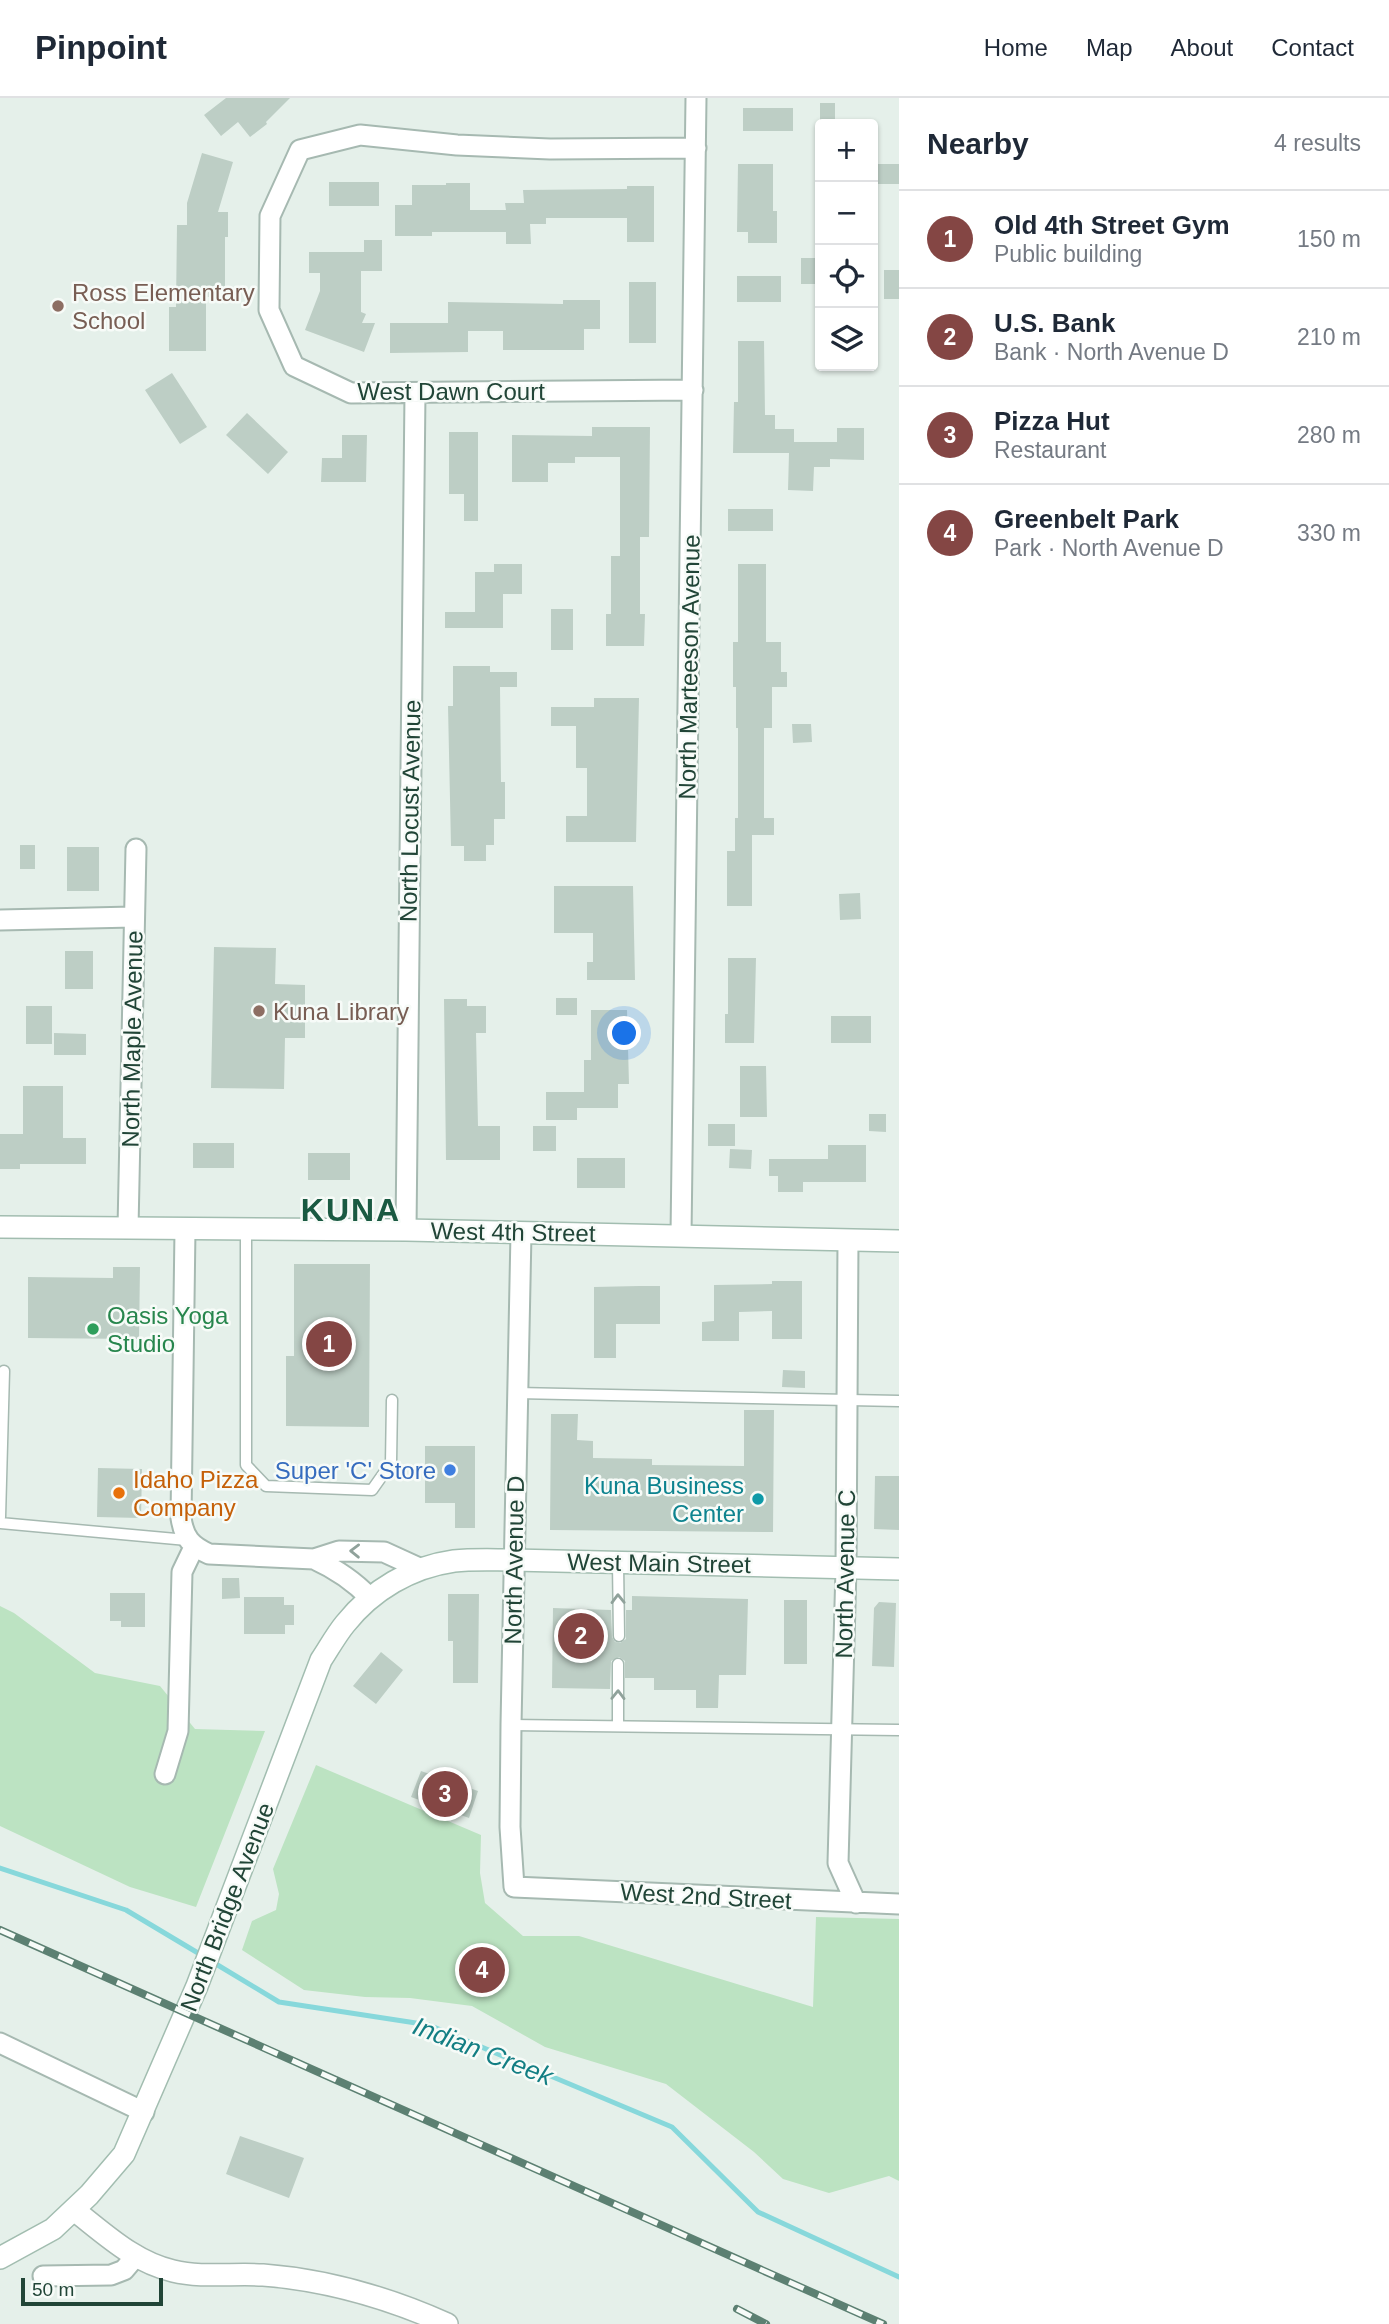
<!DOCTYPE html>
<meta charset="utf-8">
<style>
body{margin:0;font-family:Helvetica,sans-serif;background:#f6f6f7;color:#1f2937}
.controls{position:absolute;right:21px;top:21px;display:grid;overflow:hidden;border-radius:7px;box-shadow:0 2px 5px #0004}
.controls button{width:63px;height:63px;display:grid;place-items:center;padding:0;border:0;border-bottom:2px solid #e0e1e3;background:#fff;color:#1f2937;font:35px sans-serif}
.scale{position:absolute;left:21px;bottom:18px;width:142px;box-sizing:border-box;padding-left:7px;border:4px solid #214537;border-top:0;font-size:19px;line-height:24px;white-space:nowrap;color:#214537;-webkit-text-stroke:5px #f7fbf8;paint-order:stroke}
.you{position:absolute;left:625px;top:936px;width:24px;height:24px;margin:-18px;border:5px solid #fff;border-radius:50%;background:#1a73e8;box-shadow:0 0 0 10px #1a73e833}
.badge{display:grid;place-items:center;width:46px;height:46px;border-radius:50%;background:#844644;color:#fff;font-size:23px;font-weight:700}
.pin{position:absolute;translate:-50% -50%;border:4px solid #fff;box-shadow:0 2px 7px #0006}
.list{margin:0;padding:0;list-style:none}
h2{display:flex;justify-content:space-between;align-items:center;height:91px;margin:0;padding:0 28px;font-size:30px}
h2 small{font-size:23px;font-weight:400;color:#747a83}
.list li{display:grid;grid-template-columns:46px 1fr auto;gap:21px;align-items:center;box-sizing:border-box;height:98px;padding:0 28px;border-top:2px solid #e0e1e3}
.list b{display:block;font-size:26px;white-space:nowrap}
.list p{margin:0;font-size:23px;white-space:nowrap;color:#747a83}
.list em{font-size:23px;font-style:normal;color:#747a83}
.icon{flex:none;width:38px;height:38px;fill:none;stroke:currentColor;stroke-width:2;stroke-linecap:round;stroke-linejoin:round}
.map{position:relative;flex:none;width:899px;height:2226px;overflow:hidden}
header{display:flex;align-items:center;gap:42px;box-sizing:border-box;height:98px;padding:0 35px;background:#fff;border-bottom:2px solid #e0e1e3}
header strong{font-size:33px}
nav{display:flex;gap:38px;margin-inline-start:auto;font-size:24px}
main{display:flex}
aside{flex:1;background:#fff}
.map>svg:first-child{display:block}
</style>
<header>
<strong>Pinpoint</strong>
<nav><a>Home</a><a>Map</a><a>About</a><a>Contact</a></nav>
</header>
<main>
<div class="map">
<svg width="899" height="2226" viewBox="0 0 899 2226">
<rect width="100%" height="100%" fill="#e5f0ea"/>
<!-- green -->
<path fill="#bce3c2" d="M0 1508 14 1515 95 1575 160 1588 195 1631 265 1633 196 1809 130 1789 0 1728Z
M316 1667 481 1737 480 1775 485 1805 523 1838H579L813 1909 816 1819 899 1821V2083L889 2078 829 2095 783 2081 754 2054 666 1986 545 1949 472 1908 410 1900 365 1899 304 1892 242 1852 252 1823 276 1812 279 1796 273 1771Z"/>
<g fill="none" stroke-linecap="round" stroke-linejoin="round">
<!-- stream -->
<path stroke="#87d8db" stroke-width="5" d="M0 1770 126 1812 203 1858
M211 1863 279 1904 429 1927 672 2029 758 2114 899 2179"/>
</g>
<!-- building -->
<path fill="#bdcec5" d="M226 0H290L266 24 267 26 250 39 238 24 221 38 204 17Z
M820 5H835V23H820Z
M743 10H793V33H743Z
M202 55 233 64 218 114H228V139H225V199H206V253H169V209H176L177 127H187V105Z
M738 66H773V113H777V145H748V134H737Z
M873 66H899V86H873Z
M329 84H379V108H329Z
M446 85H470V112H506L505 105H524L523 92 627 91V88H654V144H627V120H546V126H530L531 146H506V134H432V138H395V107H412V87H446Z
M364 142H382V173H361V214L366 216 362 225H375L364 254 305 232 320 193V175H309V154H364Z
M801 160H820V186H801Z
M884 172H899V201H884Z
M737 178H781V204H737Z
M629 184H656V245H629Z
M563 202H600V231H584V252H503V233H468V254L390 255V225H448V204L563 206Z
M738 243H764L765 317H775V331H794V344H837V330H864V362L830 361V369H814L813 393 788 392 789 355H733L734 304H738Z
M172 275 207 329 180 346 145 292Z
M247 315 288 354 268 376 226 337Z
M592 329H650L649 439H640V516H645L644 548H606V516H611V458H620V359H575V365H548V384H512V337L592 338Z
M449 334H478V423H464V396H449Z
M342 337H367L366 384H321L322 360H342Z
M728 411H773V433H728Z
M494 466H522V496H503V530H445V514H475V474H494Z
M738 466H766V544H781V574H787V589H772V630H764V720H774V737H752V808H727V753H735V720H738V630H736V589H733V544H738Z
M551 511H573V552H551Z
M453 568H490V574H517V589H500L501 684H505V721H494V747H486V763H464V748H451L448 608H453Z
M594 600H639L636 744H566V718H587V670H576V628H551V609H594Z
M792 626H811L812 644 793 645Z
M20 747H35V771H20Z
M67 749H99V793H67Z
M554 788H633L635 882H587V864H593V835H554Z
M860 795 861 821 840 822 839 796Z
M214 849 276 850 275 886 305 887V940H285L284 991 211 990Z
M65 853H93V891H65Z
M728 860H756L754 945H725V916H728Z
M556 900H577V917H556Z
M444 901H467V908H486V935H476L478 1028H500V1062H446Z
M26 908H52V946H26Z
M591 912H627L629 986H618V1010H577V1022H546V994H584V962H591Z
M831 918H871V945H831Z
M54 935 86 936V957H54Z
M740 968H766L767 1019H740Z
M23 988H63V1040H86V1066H20V1071H0V1036H23Z
M869 1016H886V1034L869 1033Z
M708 1026H735V1048H708Z
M533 1028H556V1053H533Z
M193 1045H234V1070H193Z
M828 1047H866V1084H803V1094H778V1078H769V1061H828Z
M730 1051 752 1052 751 1071 729 1070Z
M308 1055H350V1082H308Z
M577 1060H625V1090H577Z
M294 1166H370L369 1329 286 1328V1258H294Z
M113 1169H140L139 1241 28 1240V1179L113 1180Z
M772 1183H802V1241H772V1213L739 1214V1243H702V1224L714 1223V1187L772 1186Z
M639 1188H660V1226H616V1260H594V1189Z
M783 1272 805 1273V1290L782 1289Z
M744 1312H774L773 1434 550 1432 551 1316H578L577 1342 593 1343V1360L652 1361V1367L744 1368Z
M425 1348H475V1430H455V1405H425Z
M98 1370 142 1371 141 1420 97 1419Z
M875 1378H899V1432L874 1431Z
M222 1480H239L240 1500 222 1501Z
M110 1495H145V1529H121V1523H110Z
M448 1496H479L478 1585H453V1543H448Z
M632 1498 748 1501 746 1577H719L718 1610H696V1592H654V1580H625V1563L619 1559 611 1563 610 1591 552 1590 553 1510 611 1512 612 1539 615 1544 620 1545 626 1541V1512H632Z
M244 1499H284V1507H294V1527H285V1536H244Z
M784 1502H807V1566H784Z
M879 1504 896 1505 894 1569 872 1568 874 1510Z
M381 1554 403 1572 376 1606 353 1588Z
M421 1673 478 1693 469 1720 411 1699Z
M240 2038 304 2060 289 2100 226 2076Z"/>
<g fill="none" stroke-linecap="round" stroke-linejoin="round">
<!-- service casing -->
<g stroke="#a6b9b1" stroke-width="13">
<path id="service" d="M246 1132V1367L266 1388 372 1392 391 1365 392 1302
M517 1295 899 1303
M0 1419 4 1273
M0 1425 187 1442
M618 1465 619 1538
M511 1627 899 1632
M618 1628V1566"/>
</g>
<!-- minor casing -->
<g stroke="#a6b9b1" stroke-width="23">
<path id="minor" d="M693 292 351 295 294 268 269 212 270 118 300 52 360 37 457 47 550 51 696 50
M0 822 133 819
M128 1130 136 751
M185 1132 181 1420C184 1440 191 1448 209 1456L314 1461
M406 1132 415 295
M521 1135 511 1627 510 1729 514 1789 899 1806
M681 1137 696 0
M848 1142 846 1470 838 1765 856 1805
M370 1500C353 1482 336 1471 314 1461L339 1453 384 1454 419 1470
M165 1676 178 1633 182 1474 194 1449
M0 1945 144 2014
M43 2178 111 2177 124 2172 135 2159"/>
</g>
<!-- tertiary casing -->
<g stroke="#a6b9b1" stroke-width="24">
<path id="tertiary" d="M74 2112C105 2136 134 2164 173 2173 202 2180 233 2175 263 2177 327 2182 389 2200 447 2226"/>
</g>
<!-- secondary casing -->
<g stroke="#a2bdb0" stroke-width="24">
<path id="secondary" d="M0 1129 406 1132 899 1143
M0 2160 53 2131 89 2097 124 2056 197 1888 321 1562C329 1550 336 1537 345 1526 372 1492 411 1469 454 1463 473 1461 493 1462 513 1462L899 1471"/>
</g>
<!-- service -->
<use href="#service" stroke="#fff" stroke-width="10"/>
<!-- minor -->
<use href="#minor" stroke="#fff" stroke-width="19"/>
<!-- tertiary -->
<use href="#tertiary" stroke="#fff" stroke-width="21"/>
<!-- secondary -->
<use href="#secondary" stroke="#fff" stroke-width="21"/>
<!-- rail casing -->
<g stroke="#5c8072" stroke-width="8">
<path id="rail" d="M0 1832 883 2226
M737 2211 766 2226"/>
</g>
<!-- rail -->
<use href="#rail" stroke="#f7fbf8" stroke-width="5" stroke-dasharray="16" stroke-linecap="butt"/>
</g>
<!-- one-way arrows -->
<defs><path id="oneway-chevron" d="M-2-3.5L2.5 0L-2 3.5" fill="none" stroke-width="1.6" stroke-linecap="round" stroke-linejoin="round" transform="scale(1.75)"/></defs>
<g stroke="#90a29b">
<use href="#oneway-chevron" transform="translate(355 1453) rotate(-179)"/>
<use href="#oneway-chevron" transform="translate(618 1501) rotate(-91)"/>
<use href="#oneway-chevron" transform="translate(618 1597) rotate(-89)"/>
</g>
<!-- markers -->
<g fill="#8d6e63" stroke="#f7fbf8" stroke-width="2.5">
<circle cx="58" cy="208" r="7"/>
<circle cx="259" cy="913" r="7"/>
</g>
<circle fill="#2e9e5b" stroke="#f7fbf8" stroke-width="2.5" cx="93" cy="1231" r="7"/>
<circle fill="#3f7fe0" stroke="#f7fbf8" stroke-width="2.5" cx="450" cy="1372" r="7"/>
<circle fill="#e8710a" stroke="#f7fbf8" stroke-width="2.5" cx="119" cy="1395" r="7"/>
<circle fill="#0f9aa8" stroke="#f7fbf8" stroke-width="2.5" cx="758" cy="1401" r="7"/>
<g text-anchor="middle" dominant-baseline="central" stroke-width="5" stroke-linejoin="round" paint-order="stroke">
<!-- education labels -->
<g font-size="24" fill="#785e54" stroke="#f7fbf8" text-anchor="start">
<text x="72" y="194">Ross Elementary<tspan x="72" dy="28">School</tspan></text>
<text x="273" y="913">Kuna Library</text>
</g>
<!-- street labels -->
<g font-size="24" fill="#214537" stroke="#f7fbf8">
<text x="451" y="293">West Dawn Court</text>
<text transform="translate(689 569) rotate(-89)">North Marteeson Avenue</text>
<text transform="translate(410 713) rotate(-89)">North Locust Avenue</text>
<text transform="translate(132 941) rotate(-89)">North Maple Avenue</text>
<text transform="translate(513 1134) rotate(1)">West 4th Street</text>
<text transform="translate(514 1462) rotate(-89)">North Avenue D</text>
<text transform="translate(659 1465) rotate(1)">West Main Street</text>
<text transform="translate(845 1476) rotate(-89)">North Avenue C</text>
<text transform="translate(706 1798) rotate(3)">West 2nd Street</text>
<text transform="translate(227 1809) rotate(-69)">North Bridge Avenue</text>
</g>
<!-- leisure labels -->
<g font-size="24" fill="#27864d" stroke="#f7fbf8" text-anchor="start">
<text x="107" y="1217">Oasis Yoga<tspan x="107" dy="28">Studio</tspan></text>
</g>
<!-- shop labels -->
<g font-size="24" fill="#366cbe" stroke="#f7fbf8" text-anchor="end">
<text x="436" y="1372">Super 'C' Store</text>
</g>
<!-- food labels -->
<g font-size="24" fill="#c56008" stroke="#f7fbf8" text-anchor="start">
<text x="133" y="1381">Idaho Pizza<tspan x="133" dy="28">Company</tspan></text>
</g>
<!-- culture labels -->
<g font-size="24" fill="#0d838f" stroke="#f7fbf8" text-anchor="end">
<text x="744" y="1387">Kuna Business<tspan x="744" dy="28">Center</tspan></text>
</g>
<!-- water labels -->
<g font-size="26" font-style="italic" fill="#137e83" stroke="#f7fbf8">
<text transform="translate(483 1953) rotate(21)">Indian Creek</text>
</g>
<!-- district labels -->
<g font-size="32" font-weight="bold" letter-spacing="2" fill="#1a5a42" stroke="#f7fbf8">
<text x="351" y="1112">KUNA</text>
</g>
</g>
</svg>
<div class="controls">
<button>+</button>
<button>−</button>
<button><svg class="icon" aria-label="locate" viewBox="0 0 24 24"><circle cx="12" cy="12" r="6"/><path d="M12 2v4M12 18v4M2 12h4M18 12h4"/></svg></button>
<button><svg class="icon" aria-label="layers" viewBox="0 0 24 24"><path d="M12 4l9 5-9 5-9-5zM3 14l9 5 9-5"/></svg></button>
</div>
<div class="scale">50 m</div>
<div class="you"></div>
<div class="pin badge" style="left:329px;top:1246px">1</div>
<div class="pin badge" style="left:581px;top:1538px">2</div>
<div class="pin badge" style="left:445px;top:1696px">3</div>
<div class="pin badge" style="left:482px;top:1872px">4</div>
</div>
<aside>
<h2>Nearby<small>4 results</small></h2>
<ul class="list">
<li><span class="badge">1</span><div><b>Old 4th Street Gym</b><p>Public building</p></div><em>150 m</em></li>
<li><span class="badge">2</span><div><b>U.S. Bank</b><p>Bank · North Avenue D</p></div><em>210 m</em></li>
<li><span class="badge">3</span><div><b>Pizza Hut</b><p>Restaurant</p></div><em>280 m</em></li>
<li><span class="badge">4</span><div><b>Greenbelt Park</b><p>Park · North Avenue D</p></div><em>330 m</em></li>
</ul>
</aside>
</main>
